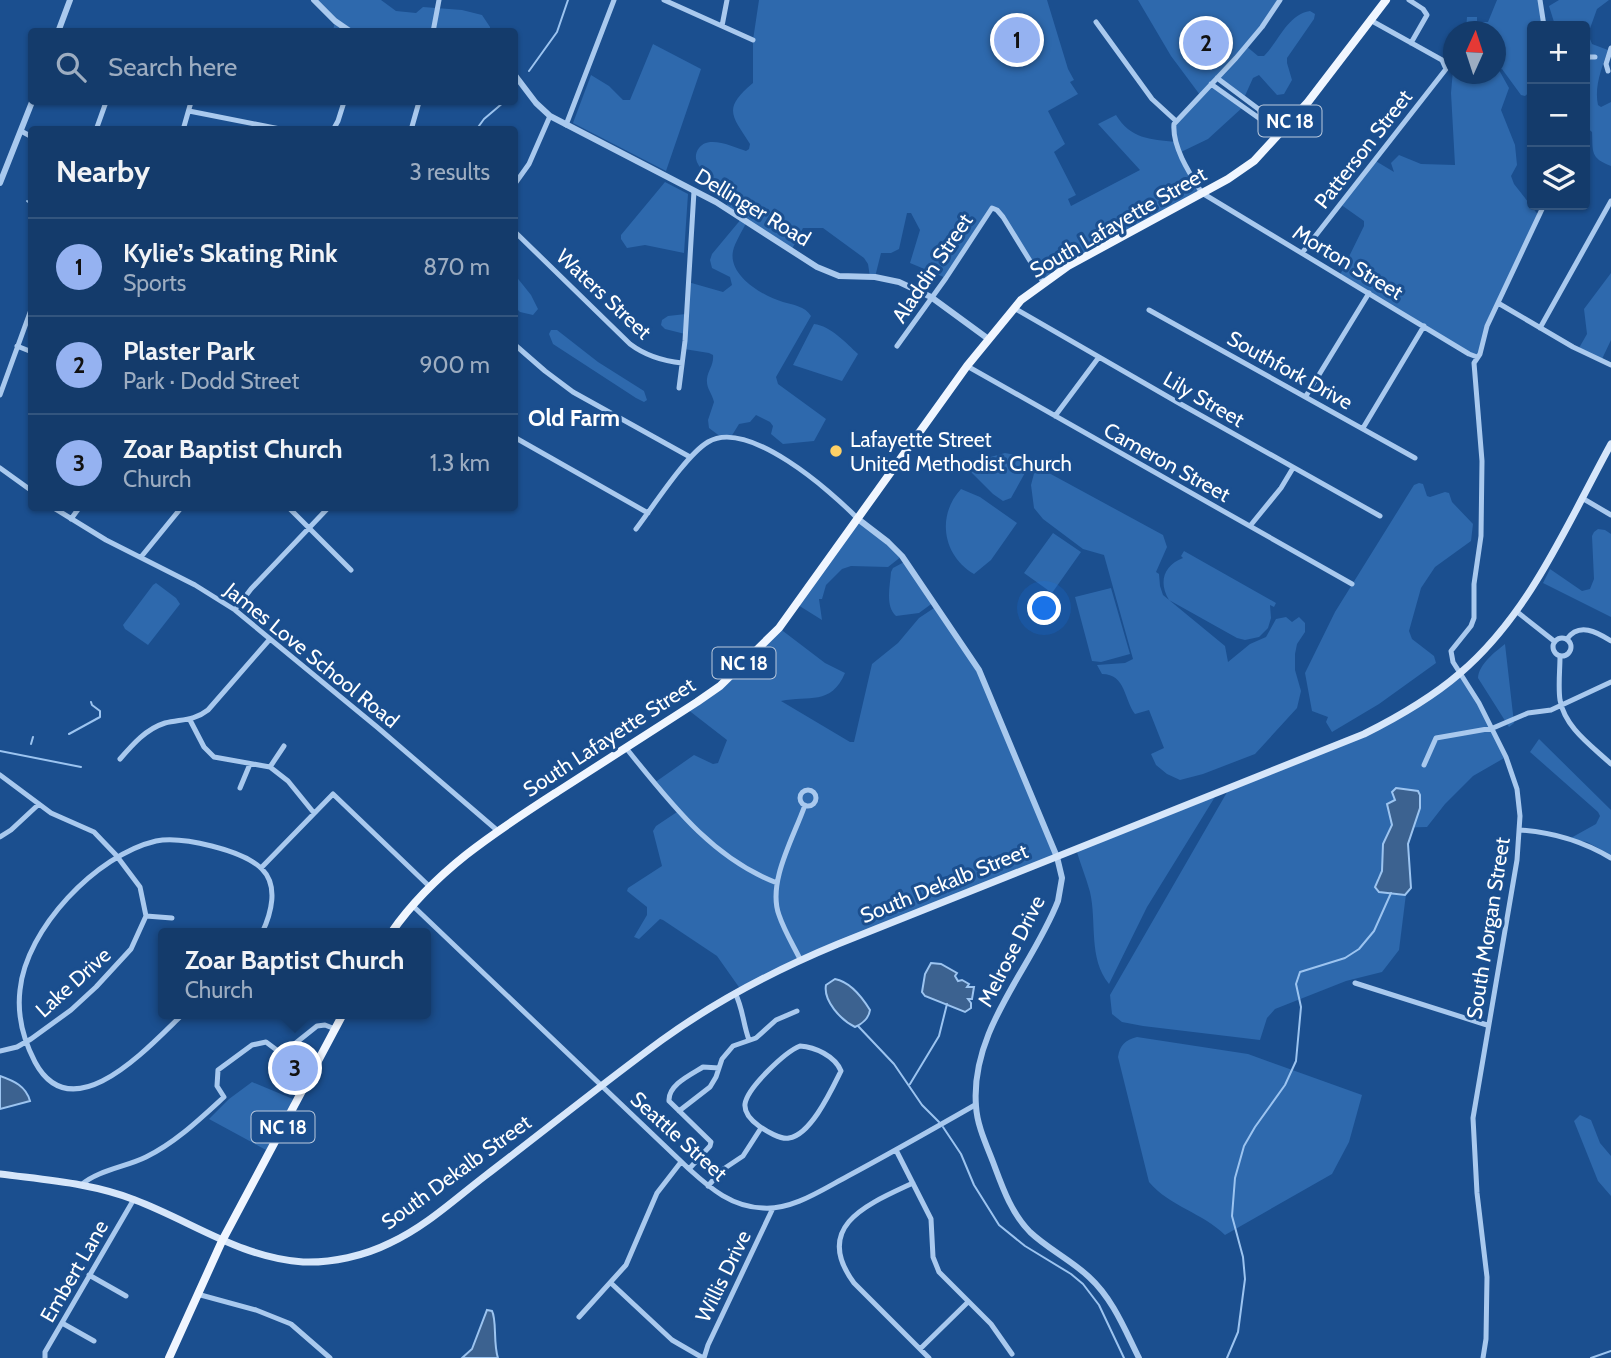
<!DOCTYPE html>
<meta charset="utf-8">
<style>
body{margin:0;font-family:Cabin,sans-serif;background:#214673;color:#f1f3f6}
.controls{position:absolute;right:21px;top:21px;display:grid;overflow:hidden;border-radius:7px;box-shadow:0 2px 5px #0004}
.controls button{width:63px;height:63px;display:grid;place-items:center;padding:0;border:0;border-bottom:2px solid #33557e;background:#143b6b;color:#f1f3f6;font:35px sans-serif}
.compass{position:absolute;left:1443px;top:21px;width:63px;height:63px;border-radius:50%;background:#143b6b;box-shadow:0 2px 5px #0004;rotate:3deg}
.you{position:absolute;left:1045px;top:609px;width:24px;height:24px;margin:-18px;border:5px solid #fff;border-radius:50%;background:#1a73e8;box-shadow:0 0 0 10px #1a73e833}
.badge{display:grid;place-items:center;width:46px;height:46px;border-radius:50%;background:#95b2f1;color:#111;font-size:23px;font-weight:700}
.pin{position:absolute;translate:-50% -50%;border:4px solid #fff;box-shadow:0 2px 7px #0006}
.popup{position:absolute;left:158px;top:928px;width:273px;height:91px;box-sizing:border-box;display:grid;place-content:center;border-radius:7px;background:#143b6b;filter:drop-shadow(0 2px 5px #0005);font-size:23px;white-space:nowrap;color:#9dadc1}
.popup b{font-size:26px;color:#f1f3f6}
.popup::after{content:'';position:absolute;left:50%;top:100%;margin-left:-14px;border:14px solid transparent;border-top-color:#143b6b}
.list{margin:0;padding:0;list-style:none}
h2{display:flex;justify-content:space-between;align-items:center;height:91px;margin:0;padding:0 28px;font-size:30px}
h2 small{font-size:23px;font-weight:400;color:#9dadc1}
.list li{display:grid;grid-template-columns:46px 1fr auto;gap:21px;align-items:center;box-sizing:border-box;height:98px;padding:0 28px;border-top:2px solid #33557e}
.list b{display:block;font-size:26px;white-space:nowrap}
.list p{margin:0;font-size:23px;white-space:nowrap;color:#9dadc1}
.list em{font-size:23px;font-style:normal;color:#9dadc1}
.icon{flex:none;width:38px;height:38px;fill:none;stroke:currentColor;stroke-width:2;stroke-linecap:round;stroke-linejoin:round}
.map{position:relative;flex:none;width:1611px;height:1358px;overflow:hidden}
.search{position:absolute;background:#143b6b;box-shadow:0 2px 5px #0004;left:28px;top:28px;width:490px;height:77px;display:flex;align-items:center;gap:18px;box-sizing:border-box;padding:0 24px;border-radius:7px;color:#9dadc1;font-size:26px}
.panel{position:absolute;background:#143b6b;box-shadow:0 2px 5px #0004;left:28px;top:126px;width:490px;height:385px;border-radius:7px}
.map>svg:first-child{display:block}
</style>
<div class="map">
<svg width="1611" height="1358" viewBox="0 0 1611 1358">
<rect width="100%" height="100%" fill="#1b4f8f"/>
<!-- green -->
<path fill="#2e69ad" d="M314 0H381L396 11 416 13 423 7 462 10 482 15 490 27V31H333L335 21Z
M759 0H1047L1068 69 1074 80 1070 82 1078 94 1048 111 1065 144 1054 152 1076 195 1068 199 1071 206 1140 170 1098 124 1116 115C1131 139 1149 139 1176 142L1173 127 1200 95 1171 56 1138 0H1280L1246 46 1258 56H1264C1279 41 1288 14 1310 11L1315 14 1314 19 1287 58V63L1292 80 1284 94 1277 95 1259 75 1253 78 1244 98 1217 78 1211 84 1243 107 1208 139 1181 152 1202 193 1043 282 1003 217 993 208 946 278 910 263 920 230 911 213H907L899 249 891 253H881L875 277H870L868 264 864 258 823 228H803L792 249 747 221C743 230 735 242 733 251 728 276 763 296 783 302 793 305 805 306 811 316L776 377 778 384 826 419 814 441 783 444 771 434 773 426 770 422 756 415 750 422 739 424 731 437H721L709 428 708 420 714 402C712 393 706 388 707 379 708 370 714 365 713 355L709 353 684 349 685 334 665 329 661 325 662 320 668 316 686 314 688 282 723 292 732 285 730 277 712 268 710 260 712 254 742 218 726 208 731 194C723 187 702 173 698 164 695 159 695 153 699 148 709 135 733 147 746 151L749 149 750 144C732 115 722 109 753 83V40Z
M1497 0H1540L1544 26H1532V90L1525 96 1521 95 1502 69 1499 70 1509 88 1501 110 1515 145 1517 165 1511 176 1514 184 1539 216 1487 326 1480 353 1476 357 1340 275 1364 226V221L1340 204 1374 160 1394 172 1391 163 1399 155 1421 164 1455 165 1451 93 1453 70 1454 74H1496V32L1466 31 1467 17H1477V22H1488Z
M1559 0H1609L1597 9 1588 34 1592 44 1608 50C1602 67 1594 87 1598 105L1601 107 1611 102V166C1590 158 1593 152 1592 132L1585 126V26H1563L1554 22 1549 6Z
M653 44 701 69 666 171 573 123 591 75 609 86 623 100H630Z
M665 182 688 194 684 253 645 245 627 248 621 239V235Z
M1611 273V340L1602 359 1579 348 1587 334 1584 309Z
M515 275 531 295 538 309 533 315 520 312 515 307Z
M814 324C831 326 846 343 858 354L842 381 793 365Z
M551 330H557L598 362 644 391 647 400 644 402 636 398 553 344 549 334Z
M1005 453 1021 456 1031 462 1011 498 1003 501 993 494 970 471 987 458Z
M1036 466 1163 535 1167 547 1156 572 1159 574 1160 586 1163 595 1225 646 1228 662 1250 644 1266 637 1276 619 1286 617 1292 622 1299 617 1305 623V632L1297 644 1295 654V670L1301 691 1297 708 1255 754 1203 774 1180 780 1167 774 1156 765 1151 754 1164 748 1149 710 1135 714C1124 700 1126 674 1102 674L1097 665 1125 663 1133 659 1104 555 1083 549 1043 519 1034 508 1031 485Z
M1419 483 1423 484 1427 496 1430 497 1445 492 1449 493 1452 502 1473 524 1471 541 1435 567 1421 588 1409 631 1412 639 1434 656 1436 663 1379 704 1332 732 1326 722 1328 717 1312 711 1305 673 1335 612 1414 485Z
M961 489 980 497 1017 523 991 560 974 574C943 556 936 516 961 489Z
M858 519 902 556 888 567 851 566 842 569 826 585 822 599H819L822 620 798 605Z
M1598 529 1605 530 1611 534V617L1543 583 1550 569 1582 591 1590 589 1594 579 1592 536 1594 532Z
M1053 533 1081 552 1052 593 1024 573Z
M1184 551 1276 603 1274 607 1270 605 1271 618 1268 628 1259 637 1245 640 1237 638 1169 600C1158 582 1164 565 1183 558L1181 556Z
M906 561 934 602 919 613 896 616C885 606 890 586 891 572L893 568Z
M156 583 176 598 180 604 148 645 125 629 123 625 153 585Z
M1111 588 1130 654 1101 662 1092 661 1075 597Z
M937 606 967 648 1057 857 838 944 741 990 717 956 663 920 660 919 639 939 634 937 647 915V907L627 891 628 888 662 866 653 831 656 826 677 812 654 783 694 755 713 764 718 763 727 740 687 709 720 686 779 628 825 663 845 673C831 706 809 695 781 701L850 742H854L872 664 898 643 919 618Z
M1505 644 1514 723 1509 727 1478 678C1479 664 1495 652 1505 644Z
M1461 673 1506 757 1473 776 1445 804 1427 827 1391 828 1382 855V871L1377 879 1379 892 1406 894 1399 950 1382 972 1346 981 1275 1009 1267 1018 1260 1040 1143 1026 1122 1022 1112 1014 1110 995 1230 787 1386 723Z
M1539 739 1611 810V855L1587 842 1569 839 1596 824 1600 816 1598 812 1530 752Z
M1218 792 1147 907 1109 984C1088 958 1097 922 1090 892 1086 877 1080 863 1076 849Z
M1137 1037 1248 1054 1362 1095 1349 1142 1332 1174 1225 1235C1203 1213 1169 1206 1149 1182L1118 1057C1120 1045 1125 1040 1137 1037Z
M252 1082 293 1099 266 1150 209 1119 229 1099Z
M1580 1115 1591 1120 1600 1143 1611 1156V1196L1598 1181 1574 1121Z"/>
<!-- water -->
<path fill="#3c6290" stroke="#9cc4f0" stroke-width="2" d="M1396 788 1418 791 1420 795V808L1408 844 1411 888 1405 895 1379 892 1375 887 1382 871 1383 844 1392 825 1387 804 1395 800 1392 792Z
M931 963 941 964 957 973 955 976 958 981 962 980 969 984 967 987H974L972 999H968L971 1003V1008L965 1012 925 996 922 992 925 974Z
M835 979C851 982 862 997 870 1010 869 1018 862 1024 855 1027 841 1020 823 1001 826 985Z
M0 1076C14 1081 26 1086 30 1101L0 1109Z
M487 1310 492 1311C497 1320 493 1344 498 1358H462L472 1349Z"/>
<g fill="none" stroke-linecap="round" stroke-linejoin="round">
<!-- stream -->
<path stroke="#9cc4f0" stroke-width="2" d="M529 71 557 32 568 0
M514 91 517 89
M476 130 484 119 504 102
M27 201 32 205
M69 734 100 717V711L92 705 91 702
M31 744 33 737
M0 751 81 767
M858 1026 894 1064 922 1105 939 1122
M910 1084 939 1036 947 1004
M943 1127 961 1154 974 1185 999 1225 1025 1246 1071 1274 1083 1284 1099 1305 1124 1358
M1227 1358 1238 1332 1245 1279 1243 1257 1232 1216 1235 1178 1244 1146 1255 1127 1285 1085 1296 1061 1301 1007 1296 984 1300 972 1345 958 1359 949 1374 931 1391 893
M1591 1358 1611 1351"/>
<!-- minor -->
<path stroke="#a9c9ee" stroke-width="5" d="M664 0 753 40
M1280 0 1262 27 1236 58 1174 124C1172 147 1190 174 1202 193L1469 354 1477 357
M1409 0 1423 9 1427 15 1411 43
M1540 0 1544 26
M1096 22 1152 99 1176 121
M722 26 727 0
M433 32 439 0
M1585 57H1595
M1608 71 1606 64 1611 48
M1217 78 1284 128
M1211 84 1280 133
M189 111 285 130
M566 125 614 0
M96 130 106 102
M183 130 191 102
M333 130 338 121 344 102
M411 130 419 102
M21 131 32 137
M514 185 529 164 550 116
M514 231 630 344C646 356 662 361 682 363
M1302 253 1446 69 1442 60 1372 21
M1498 303 1573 347 1611 365
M1014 308 1177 402 1380 516
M1149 310 1415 458
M1540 328 1611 201
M514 344 545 371 573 392 690 457
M17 346 32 352
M897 346 946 278 992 208 997 210 1003 217 1043 282
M967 366 1352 584
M679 388 685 341 694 191
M0 395 32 307
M1306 396 1369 293
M1055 416 1099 357
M1363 428 1424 326
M514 437 648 513
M0 468 32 491
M1582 498 1611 515
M54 508 106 540 195 585 235 610 377 727 498 831
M289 508 351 570
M71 519 79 508
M1250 526 1281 488 1293 468
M636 529C653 507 686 455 708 442 748 418 831 491 858 519
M141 557 181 508
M235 610 251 589 328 508
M1516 611 1554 641
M1553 647a9 9 0 1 1 18 0a9 9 0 1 1-18 0Z
M1567 639C1579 622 1597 632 1611 641
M1560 656C1560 670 1558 686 1560 700 1565 728 1592 746 1611 764
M190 720 204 747 214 757 270 767 288 781 314 813
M626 748C669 801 711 858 777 883
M120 759C133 744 146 729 165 723 181 719 194 721 208 710L270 639
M1424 765 1436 738 1493 728 1528 713 1551 710 1611 682
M270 767 284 746
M0 775 51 813 94 832 116 855 140 887 146 916 131 949 96 987 71 1010 31 1039 17 1047 0 1051
M240 788 250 764
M800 798a8 8 0 1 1 16 0a8 8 0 1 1-16 0Z
M1520 830C1551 832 1584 842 1611 858
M0 837 11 830 39 804
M261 868 333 794 430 887
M412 905 689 1169C711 1189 732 1207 763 1208 793 1210 823 1189 848 1176 891 1153 933 1129 975 1105
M146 916 172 918
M800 959C793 945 784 930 779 915 767 882 794 837 805 805
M1355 983 1487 1025
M735 993C743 1008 743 1024 749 1040
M183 1014C150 1045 73 1133 35 1062 23 1039 17 1015 20 990 26 929 96 855 156 841 182 836 243 850 262 869 279 886 271 914 262 933
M800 1046C815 1047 835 1056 841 1071 832 1089 811 1135 789 1138 781 1140 766 1131 759 1126 752 1121 744 1114 745 1104 747 1088 785 1052 800 1046Z
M679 1111 710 1087 716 1077 722 1059 733 1046 756 1038 776 1020 797 1011
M896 1150 931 1219 933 1257 939 1272 991 1324 1012 1354
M689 1169 710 1146 711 1142 669 1101C668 1085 690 1075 703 1067L719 1068
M913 1183C868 1204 812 1226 854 1283L929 1358
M81 1185C98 1170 126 1167 146 1157 175 1143 200 1119 224 1097L217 1086 218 1070 252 1045 266 1042 282 1054 317 1026 325 1025 335 1029
M708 1186 722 1170 743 1156 761 1128
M89 1275 126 1296
M612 1284 672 1340 703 1358
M197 1294 256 1310 291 1324 330 1358
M579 1317 626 1265 657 1193 681 1162
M62 1323 94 1341
M920 1349 968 1302
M45 1358V1352L134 1199
M704 1358 708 1345 773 1208
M1483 1358 1486 1339 1487 1277 1477 1193 1473 1118 1517 860 1520 816 1517 789 1506 757 1479 703 1453 662 1451 651 1471 626 1474 618V584L1481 536 1482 461 1474 363 1480 354 1487 326 1544 205"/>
<!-- tertiary -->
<path stroke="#a9c9ee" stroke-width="6" d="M314 0 335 21 351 32
M58 32 70 0
M514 74 536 103 550 116 716 202 817 267 839 276 875 277 899 282 931 297 987 338
M0 183 32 102
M858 519 888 542 902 556 979 670 1057 857 1062 878 1058 901C1032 968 970 1029 976 1106 977 1125 986 1144 993 1162 1002 1186 1011 1213 1030 1232 1048 1249 1071 1260 1089 1277 1113 1299 1125 1330 1139 1358"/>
<!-- secondary -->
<path stroke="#d6e6fa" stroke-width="7" d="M0 1174C45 1180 92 1183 135 1200 191 1221 241 1258 303 1262 332 1263 364 1256 390 1243 425 1227 455 1199 485 1176 544 1131 602 1084 662 1040 716 1001 775 970 838 944L1364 734C1398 717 1430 699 1459 674 1530 614 1567 524 1611 444"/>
<!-- primary -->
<path stroke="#f0f6ff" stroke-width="8" d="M391 933C434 871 495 832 557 792 604 762 651 732 697 702L720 686 779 628 967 366 1021 300 1068 266 1228 179 1254 161 1308 102 1386 0
M169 1358 222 1241 343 1014"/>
</g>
<!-- markers -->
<circle fill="#ffd166" stroke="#1b4f8f" stroke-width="2.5" cx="836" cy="451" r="7"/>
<g text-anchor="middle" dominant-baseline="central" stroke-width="6" stroke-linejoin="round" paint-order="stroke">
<!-- shield labels -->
<g fill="#1b4f8f" stroke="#bbcadd" stroke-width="2">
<rect x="1258.5" y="105.5" width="63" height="31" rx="5"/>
<rect x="712.5" y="647.5" width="63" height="31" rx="5"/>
<rect x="251.5" y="1111.5" width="63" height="31" rx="5"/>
</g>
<g font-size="19" font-weight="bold" fill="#fff">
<text x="1290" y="121">NC 18</text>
<text x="744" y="663">NC 18</text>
<text x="283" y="1127">NC 18</text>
</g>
<!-- street labels -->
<g font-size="21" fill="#fff" stroke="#1b4f8f">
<text transform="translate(1363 149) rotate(-52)">Patterson Street</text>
<text transform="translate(753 207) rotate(31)">Dellinger Road</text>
<text transform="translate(1118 222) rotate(-30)">South Lafayette Street</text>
<text transform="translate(1348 262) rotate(31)">Morton Street</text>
<text transform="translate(932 268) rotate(-56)">Aladdin Street</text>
<text transform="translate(604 294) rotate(43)">Waters Street</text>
<text transform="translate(1290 370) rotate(29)">Southfork Drive</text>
<text transform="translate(1204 399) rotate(30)">Lily Street</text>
<text transform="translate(1167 462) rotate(29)">Cameron Street</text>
<text transform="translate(312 655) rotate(39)">James Love School Road</text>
<text transform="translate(609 737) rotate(-33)">South Lafayette Street</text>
<text transform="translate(944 883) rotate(-22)">South Dekalb Street</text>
<text transform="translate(1488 928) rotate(-81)">South Morgan Street</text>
<text transform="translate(1011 951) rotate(-63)">Melrose Drive</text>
<text transform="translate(73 982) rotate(-42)">Lake Drive</text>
<text transform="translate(679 1136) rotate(42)">Seattle Street</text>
<text transform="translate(456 1172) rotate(-36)">South Dekalb Street</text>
<text transform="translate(74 1271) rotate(-60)">Embert Lane</text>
<text transform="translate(723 1276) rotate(-64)">Willis Drive</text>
</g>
<!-- poi labels -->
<g font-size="21" fill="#fff" stroke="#1b4f8f" text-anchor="start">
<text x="850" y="439">Lafayette Street<tspan x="850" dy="24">United Methodist Church</tspan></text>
</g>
<!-- neighbourhood labels -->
<g font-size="23" font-weight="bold" fill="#fff" stroke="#1b4f8f">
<text x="574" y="418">Old Farm</text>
</g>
</g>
</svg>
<div class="controls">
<button>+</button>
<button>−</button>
<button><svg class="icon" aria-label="layers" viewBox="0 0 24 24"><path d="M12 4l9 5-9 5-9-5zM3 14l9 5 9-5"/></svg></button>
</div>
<svg class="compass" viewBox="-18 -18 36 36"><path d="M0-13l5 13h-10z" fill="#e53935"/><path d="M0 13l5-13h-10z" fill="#9dadc1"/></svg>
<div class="you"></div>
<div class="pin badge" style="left:1017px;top:40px">1</div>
<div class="pin badge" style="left:1206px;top:43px">2</div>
<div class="pin badge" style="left:295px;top:1068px">3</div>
<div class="popup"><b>Zoar Baptist Church</b>Church</div>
<div class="search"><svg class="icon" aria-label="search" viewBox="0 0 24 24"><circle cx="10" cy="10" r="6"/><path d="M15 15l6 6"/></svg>Search here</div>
<section class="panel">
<h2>Nearby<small>3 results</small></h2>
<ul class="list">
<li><span class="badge">1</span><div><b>Kylie’s Skating Rink</b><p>Sports</p></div><em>870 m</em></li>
<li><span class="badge">2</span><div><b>Plaster Park</b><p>Park · Dodd Street</p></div><em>900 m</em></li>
<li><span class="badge">3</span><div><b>Zoar Baptist Church</b><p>Church</p></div><em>1.3 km</em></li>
</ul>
</section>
</div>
